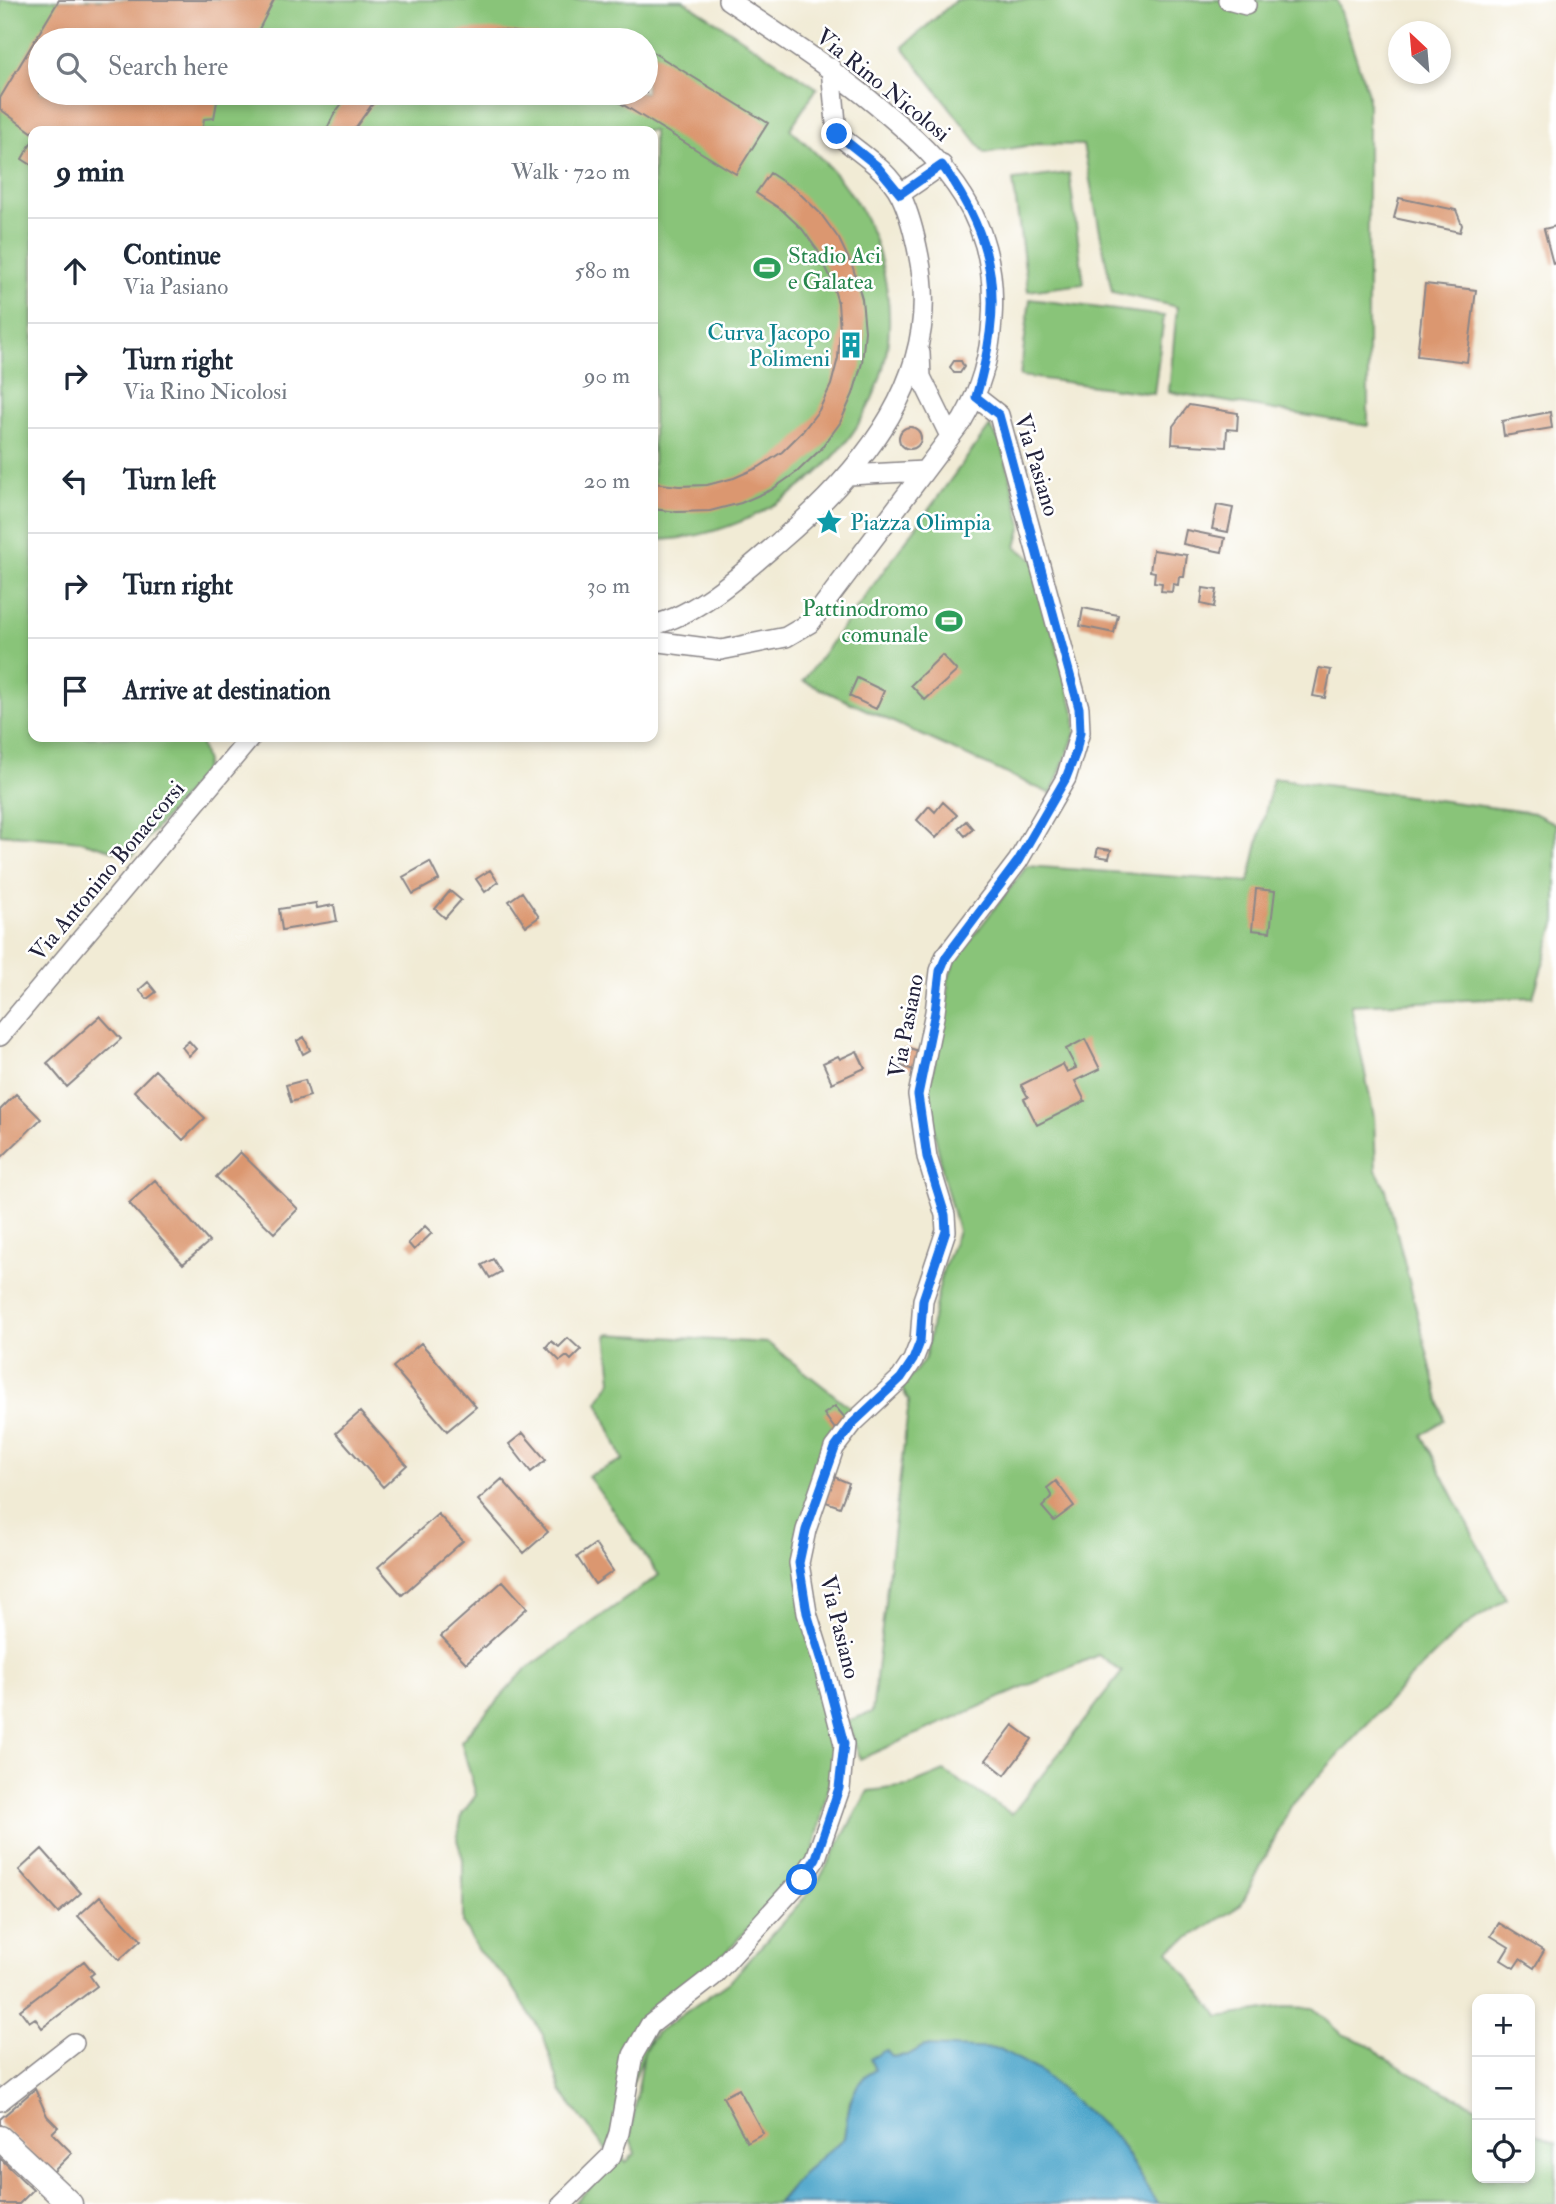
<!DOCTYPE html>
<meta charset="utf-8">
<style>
body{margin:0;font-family:"IM FELL Double Pica",serif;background:#f2f2f3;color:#1f2937}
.controls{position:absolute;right:21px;bottom:21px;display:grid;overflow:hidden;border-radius:14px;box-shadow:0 4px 10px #0003}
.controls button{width:63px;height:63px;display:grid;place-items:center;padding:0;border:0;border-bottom:2px solid #e0e1e3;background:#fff;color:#1f2937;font:35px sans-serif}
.compass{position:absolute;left:1388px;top:21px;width:63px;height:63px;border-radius:50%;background:#fff;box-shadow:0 4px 10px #0003;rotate:334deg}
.stop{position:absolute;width:21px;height:21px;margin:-16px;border:5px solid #1a73e8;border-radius:50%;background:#fff}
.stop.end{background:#1a73e8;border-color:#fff;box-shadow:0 2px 7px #0008}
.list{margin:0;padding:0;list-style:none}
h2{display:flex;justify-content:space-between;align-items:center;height:91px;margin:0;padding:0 28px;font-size:30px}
h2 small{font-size:23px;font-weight:400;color:#747a83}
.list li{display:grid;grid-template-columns:46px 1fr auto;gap:21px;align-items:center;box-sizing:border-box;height:105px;padding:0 28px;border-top:2px solid #e0e1e3}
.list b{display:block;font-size:26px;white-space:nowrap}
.list p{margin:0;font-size:23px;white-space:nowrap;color:#747a83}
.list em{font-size:23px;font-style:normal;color:#747a83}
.icon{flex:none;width:38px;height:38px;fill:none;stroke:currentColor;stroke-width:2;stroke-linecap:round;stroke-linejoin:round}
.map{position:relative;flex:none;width:1556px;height:2204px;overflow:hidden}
.search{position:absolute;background:#fff;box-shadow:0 4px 10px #0003;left:28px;top:28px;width:630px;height:77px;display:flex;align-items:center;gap:18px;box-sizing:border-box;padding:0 24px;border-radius:38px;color:#747a83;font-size:26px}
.panel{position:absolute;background:#fff;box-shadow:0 4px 10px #0003;left:28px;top:126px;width:630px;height:616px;border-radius:14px}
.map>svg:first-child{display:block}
</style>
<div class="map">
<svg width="1556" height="2204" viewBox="0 0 1556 2204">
<rect width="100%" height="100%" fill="#fff"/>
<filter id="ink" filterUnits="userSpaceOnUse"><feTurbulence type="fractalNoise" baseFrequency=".0143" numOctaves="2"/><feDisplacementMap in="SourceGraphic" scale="14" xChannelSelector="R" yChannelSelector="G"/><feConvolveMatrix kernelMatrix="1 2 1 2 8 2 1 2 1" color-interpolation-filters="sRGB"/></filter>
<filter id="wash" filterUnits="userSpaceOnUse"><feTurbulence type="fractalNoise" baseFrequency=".00686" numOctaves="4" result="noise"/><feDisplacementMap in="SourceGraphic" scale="28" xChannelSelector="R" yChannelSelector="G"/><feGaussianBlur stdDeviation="1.57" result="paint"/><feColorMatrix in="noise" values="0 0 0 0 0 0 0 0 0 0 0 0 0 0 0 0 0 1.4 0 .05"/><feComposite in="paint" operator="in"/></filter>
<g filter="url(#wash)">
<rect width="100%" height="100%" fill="#f1ebd5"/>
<!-- green -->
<path fill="#89c479" stroke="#56735a" stroke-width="2" fill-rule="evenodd" d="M0 0H683L817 88 790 129C826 161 863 199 877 247 884 271 890 300 889 326 886 444 769 537 657 540L653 548V131H33V737H199L206 762 203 774 132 856 81 841 0 834ZM40 40H646V93H40Z
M956 0H1337L1368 94V426L1169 392 1177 307 1112 292 1083 145 1038 144 985 153 903 47Z
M1069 173 1084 284 1028 291 1013 180Z
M1030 299 1164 316 1154 394 1020 376Z
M990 426 1002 445 1022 525 1016 547 1035 561 1075 715V734L1051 794 803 681Z
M1273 778 1534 813 1556 824V921L1533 997 1351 1005 1374 1117 1376 1170 1386 1189 1444 1420 1422 1435 1506 1599 1462 1628 1405 1683 1291 1806 1241 1905 1168 1951 1219 2017 1285 2007 1313 2008 1342 2034 1372 2046 1383 2057 1439 2089 1477 2107V2178H1530V2131L1556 2143V2204H1157L1116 2137 924 2046 908 2055 891 2057 875 2071 850 2101 844 2138 804 2172 777 2204H573L622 2157 626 2162 636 2153 630 2139 644 2052 656 2033 729 1982 816 1885 868 1791 908 1786 944 1771 1012 1814 1122 1672 1098 1655 860 1759 847 1721 872 1712 909 1401 902 1389 925 1358 942 1273 958 1231 944 1179 928 1101V1090L947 1008 948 979 955 960 1027 866 1249 882Z
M607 1334 768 1343 856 1412 828 1439 801 1529 838 1744 812 1858 720 1959 663 2003 607 2151 561 2091 543 2035 510 1982 478 1951 463 1924V1859L457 1840 462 1814 476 1795 461 1741 525 1670 659 1575 588 1476 623 1460 598 1402 612 1380Z"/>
<!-- water -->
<path fill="#4ea6cb" stroke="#386483" stroke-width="2" d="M924 2046 1000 2049 1040 2071 1116 2137 1157 2204H777L804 2172 844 2138C848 2114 849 2082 875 2070L870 2059 886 2050 892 2057 908 2055Z"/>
<g id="blocks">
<!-- building -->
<path fill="#db976f" d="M59 0H274L256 35V40H40V93H229V97L218 96 214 118 204 119 202 131H33V133L0 109V98Z
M493 29 554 37 559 40H425L462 30Z
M649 50 768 123 736 174 617 101 622 93H646V55Z
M350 93H384L371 106 353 131H326L334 114Z
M33 140V166L22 159Z
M770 173 797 191 820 213 839 239 853 268 862 299 865 331 862 363 853 394 840 423 821 449 797 472 771 490 741 503 710 511 677 512 653 509V483L679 486 707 485 734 478 759 467 782 452 802 432 819 410 831 385 838 358 840 330 838 303 830 276 818 251 802 229 782 210 756 193Z
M1399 198 1456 210 1462 225 1460 232 1394 218Z
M1556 226V263L1553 264 1544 229Z
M1425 284 1476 290 1467 362 1417 356Z
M954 361H961L964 367 960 373H954L950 367Z
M1189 405 1238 413 1237 430 1227 429 1226 447 1172 444 1173 426Z
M1550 412 1552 428 1504 436 1502 421Z
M899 438a11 11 0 1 1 22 0a11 11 0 1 1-22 0Z
M1217 505 1233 508 1228 532 1212 529Z
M1186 530 1225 538 1222 552 1183 544Z
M1153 550 1187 555 1184 577H1179L1178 585 1173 584 1172 592 1161 591 1162 583 1154 582 1155 572 1150 571Z
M1203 588 1217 590 1214 607 1201 604Z
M1083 608 1118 615 1114 633 1080 626Z
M942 655 957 671 925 700 911 685Z
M1319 668 1331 670 1325 698 1313 696Z
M857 678 884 691 876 709 849 696Z
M943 802 957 815 936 838 917 820 929 806 935 812Z
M966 821 973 829 965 836 958 828Z
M1098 848 1111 850 1109 858 1096 856Z
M430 862 439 880 413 894 403 877Z
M490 870 498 882 485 892 476 879Z
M1256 889 1275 891 1270 932 1252 930Z
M450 891 461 900 445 918 435 909Z
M522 892 539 917 526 926 509 901Z
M316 903 317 908 334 905 337 921 282 930 279 909Z
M148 982 156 992 147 999 139 990Z
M100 1016 121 1039 67 1087 47 1063Z
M304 1037 310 1050 303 1054 297 1041Z
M1085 1039 1100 1069 1075 1081 1085 1101 1037 1125 1024 1099 1028 1097 1021 1085 1063 1064 1067 1072 1076 1068 1066 1049Z
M189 1041 196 1049 189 1056 182 1047Z
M906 1047 922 1052 917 1071 901 1066Z
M857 1051 865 1068 832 1083 823 1063 838 1056 840 1059Z
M155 1070 205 1118 183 1140 134 1091Z
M305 1080 310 1096 291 1102 286 1085Z
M16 1094 41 1119 0 1159V1110Z
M240 1152 298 1209 274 1233 216 1177Z
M155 1180 209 1242 183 1264 129 1203Z
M425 1226 432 1233 414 1250 408 1243Z
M493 1259 501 1272 490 1278 482 1265Z
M568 1338 581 1350 571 1360 567 1356 560 1361 546 1347 551 1341 559 1347Z
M421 1343 476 1407 447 1431 393 1367Z
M835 1406 847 1420 835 1429 824 1414Z
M360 1412 407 1465 383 1487 336 1433Z
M523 1433 546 1460 531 1472 509 1444Z
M832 1476 849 1483 840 1507 823 1501Z
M502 1479 548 1532 524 1553 478 1500Z
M1056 1481 1074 1506 1054 1521 1042 1507 1052 1497 1047 1488Z
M438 1514 463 1541 402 1595 378 1567Z
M595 1544 613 1571 595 1584 577 1557Z
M503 1581 527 1608 466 1663 441 1636Z
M1013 1725 1032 1739 1005 1775 986 1760Z
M42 1849 81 1893 58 1913 19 1870Z
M100 1896 141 1940 119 1960 78 1916Z
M1499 1923 1544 1951 1534 1968 1520 1959 1514 1968 1501 1960 1509 1947 1491 1936Z
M84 1961 94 1973 90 1976 97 1986 42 2028 35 2018 29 2022 20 2010Z
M35 2089 47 2116 58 2127 52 2133 72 2153 51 2174 0 2124V2119Z
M739 2089 763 2133 747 2142 723 2097Z
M0 2158 33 2190 19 2204H0Z"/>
</g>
</g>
<g filter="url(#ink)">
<use href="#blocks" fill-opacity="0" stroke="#8a8688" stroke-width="2"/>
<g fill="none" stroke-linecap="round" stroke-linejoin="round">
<!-- minor casing -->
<g stroke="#8a8688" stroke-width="22">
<path id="minor" d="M1228 0 1246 5
M900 194 942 165
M920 353 921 377 950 436
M849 475 924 471
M653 625C699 614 745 571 780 541 864 469 943 375 919 257 915 236 910 215 901 196 888 169 859 153 837 134L831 68
M653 641 721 650 786 637 810 623 962 421C981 389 990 356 992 319 999 220 948 164 876 105 829 66 778 34 728 0
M0 1036 251 737
M0 2101 74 2043
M562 2204 611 2156 619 2133 633 2055 650 2025 712 1977 802 1879 816 1858 840 1789 844 1744 823 1664 807 1613 799 1563 806 1530 834 1448 853 1423 901 1378 913 1360 920 1342 923 1300 946 1231 945 1215 927 1157 918 1095 935 1012 940 971 945 957 1018 861 1066 778 1080 732 1079 708 999 415 976 397"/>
</g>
<!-- tertiary casing -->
<g stroke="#8a8688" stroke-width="27">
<path id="tertiary" d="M0 2138 70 2204"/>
</g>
<!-- minor -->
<use href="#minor" stroke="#fff" stroke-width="19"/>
<!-- tertiary -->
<use href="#tertiary" stroke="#fff" stroke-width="24"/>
</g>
</g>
<g fill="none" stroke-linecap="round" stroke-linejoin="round" filter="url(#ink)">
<!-- route -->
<path stroke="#1a73e8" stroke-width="9" d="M802 1880 816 1858 839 1788 844 1744 823 1664 807 1613 799 1563 806 1530 835 1448 853 1423 901 1378 913 1360 920 1342 923 1300 946 1231 945 1215 927 1157 918 1095 935 1012 940 971 946 957 1018 861 1066 778 1076 752 1080 732 1079 708 999 415 976 397C1003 303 999 246 942 165L900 194 877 166 837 134"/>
</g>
<!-- icons -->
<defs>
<g id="stadium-bare" transform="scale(2.1)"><path d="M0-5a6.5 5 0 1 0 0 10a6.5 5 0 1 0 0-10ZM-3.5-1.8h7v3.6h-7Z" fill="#2e9e5b" stroke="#fff" stroke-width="2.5" paint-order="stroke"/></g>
<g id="building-bare" transform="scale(2.1)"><path d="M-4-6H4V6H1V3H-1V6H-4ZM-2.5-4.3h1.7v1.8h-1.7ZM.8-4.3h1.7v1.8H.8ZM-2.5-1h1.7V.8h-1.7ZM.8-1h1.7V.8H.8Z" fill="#0f9aa8" stroke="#fff" stroke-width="2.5" paint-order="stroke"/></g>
<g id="sight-bare" transform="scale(2.1)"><path d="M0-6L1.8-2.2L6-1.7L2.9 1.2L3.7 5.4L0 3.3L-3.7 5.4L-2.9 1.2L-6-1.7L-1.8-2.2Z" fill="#0f9aa8" stroke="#fff" stroke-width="2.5" paint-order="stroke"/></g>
</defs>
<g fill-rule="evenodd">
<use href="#stadium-bare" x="767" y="268"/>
<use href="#building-bare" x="851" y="345"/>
<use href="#sight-bare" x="829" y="522"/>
<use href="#stadium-bare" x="949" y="621"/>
</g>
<g text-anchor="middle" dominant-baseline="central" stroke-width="5" stroke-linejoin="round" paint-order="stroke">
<!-- street labels -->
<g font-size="23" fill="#22223b" stroke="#fff">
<text transform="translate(883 85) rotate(39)">Via Rino Nicolosi</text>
<text transform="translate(1037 465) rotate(73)">Via Pasiano</text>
<text transform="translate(107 871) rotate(-50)">Via Antonino Bonaccorsi</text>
<text transform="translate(906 1026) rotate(-79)">Via Pasiano</text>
<text transform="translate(840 1627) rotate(76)">Via Pasiano</text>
</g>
<!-- leisure labels -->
<g font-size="23" fill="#27864d" stroke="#fff" text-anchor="start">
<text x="788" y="255">Stadio Aci<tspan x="788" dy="26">e Galatea</tspan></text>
<text x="928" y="608" text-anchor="end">Pattinodromo<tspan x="928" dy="26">comunale</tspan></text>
</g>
<!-- culture labels -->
<g font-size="23" fill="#0d838f" stroke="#fff" text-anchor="end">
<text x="830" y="332">Curva Jacopo<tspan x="830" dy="26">Polimeni</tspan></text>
<text x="850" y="522" text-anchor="start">Piazza Olimpia</text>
</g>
</g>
</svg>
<div class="controls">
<button>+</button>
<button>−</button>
<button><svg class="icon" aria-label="locate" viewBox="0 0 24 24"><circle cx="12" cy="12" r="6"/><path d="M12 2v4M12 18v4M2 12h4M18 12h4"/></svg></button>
</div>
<svg class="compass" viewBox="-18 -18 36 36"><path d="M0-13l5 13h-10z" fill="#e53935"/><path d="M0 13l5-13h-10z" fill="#747a83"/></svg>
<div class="stop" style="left:802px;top:1880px"></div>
<div class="stop end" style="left:837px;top:134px"></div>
<div class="search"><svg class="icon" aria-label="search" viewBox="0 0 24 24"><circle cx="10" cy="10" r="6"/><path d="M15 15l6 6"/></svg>Search here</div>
<section class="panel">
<h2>9 min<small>Walk · 720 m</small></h2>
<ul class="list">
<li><svg class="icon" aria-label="ahead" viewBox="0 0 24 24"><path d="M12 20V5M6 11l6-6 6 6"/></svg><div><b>Continue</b><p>Via Pasiano</p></div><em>580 m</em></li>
<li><svg class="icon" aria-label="right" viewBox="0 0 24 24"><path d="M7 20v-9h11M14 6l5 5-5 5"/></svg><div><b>Turn right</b><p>Via Rino Nicolosi</p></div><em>90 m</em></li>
<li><svg class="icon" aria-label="left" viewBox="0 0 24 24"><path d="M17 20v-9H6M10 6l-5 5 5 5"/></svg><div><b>Turn left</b></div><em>20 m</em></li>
<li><svg class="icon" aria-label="right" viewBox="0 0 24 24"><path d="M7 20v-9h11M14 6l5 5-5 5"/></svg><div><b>Turn right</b></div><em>30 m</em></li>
<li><svg class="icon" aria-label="arrive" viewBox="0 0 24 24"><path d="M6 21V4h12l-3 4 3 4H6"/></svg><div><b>Arrive at destination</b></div></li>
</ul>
</section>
</div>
